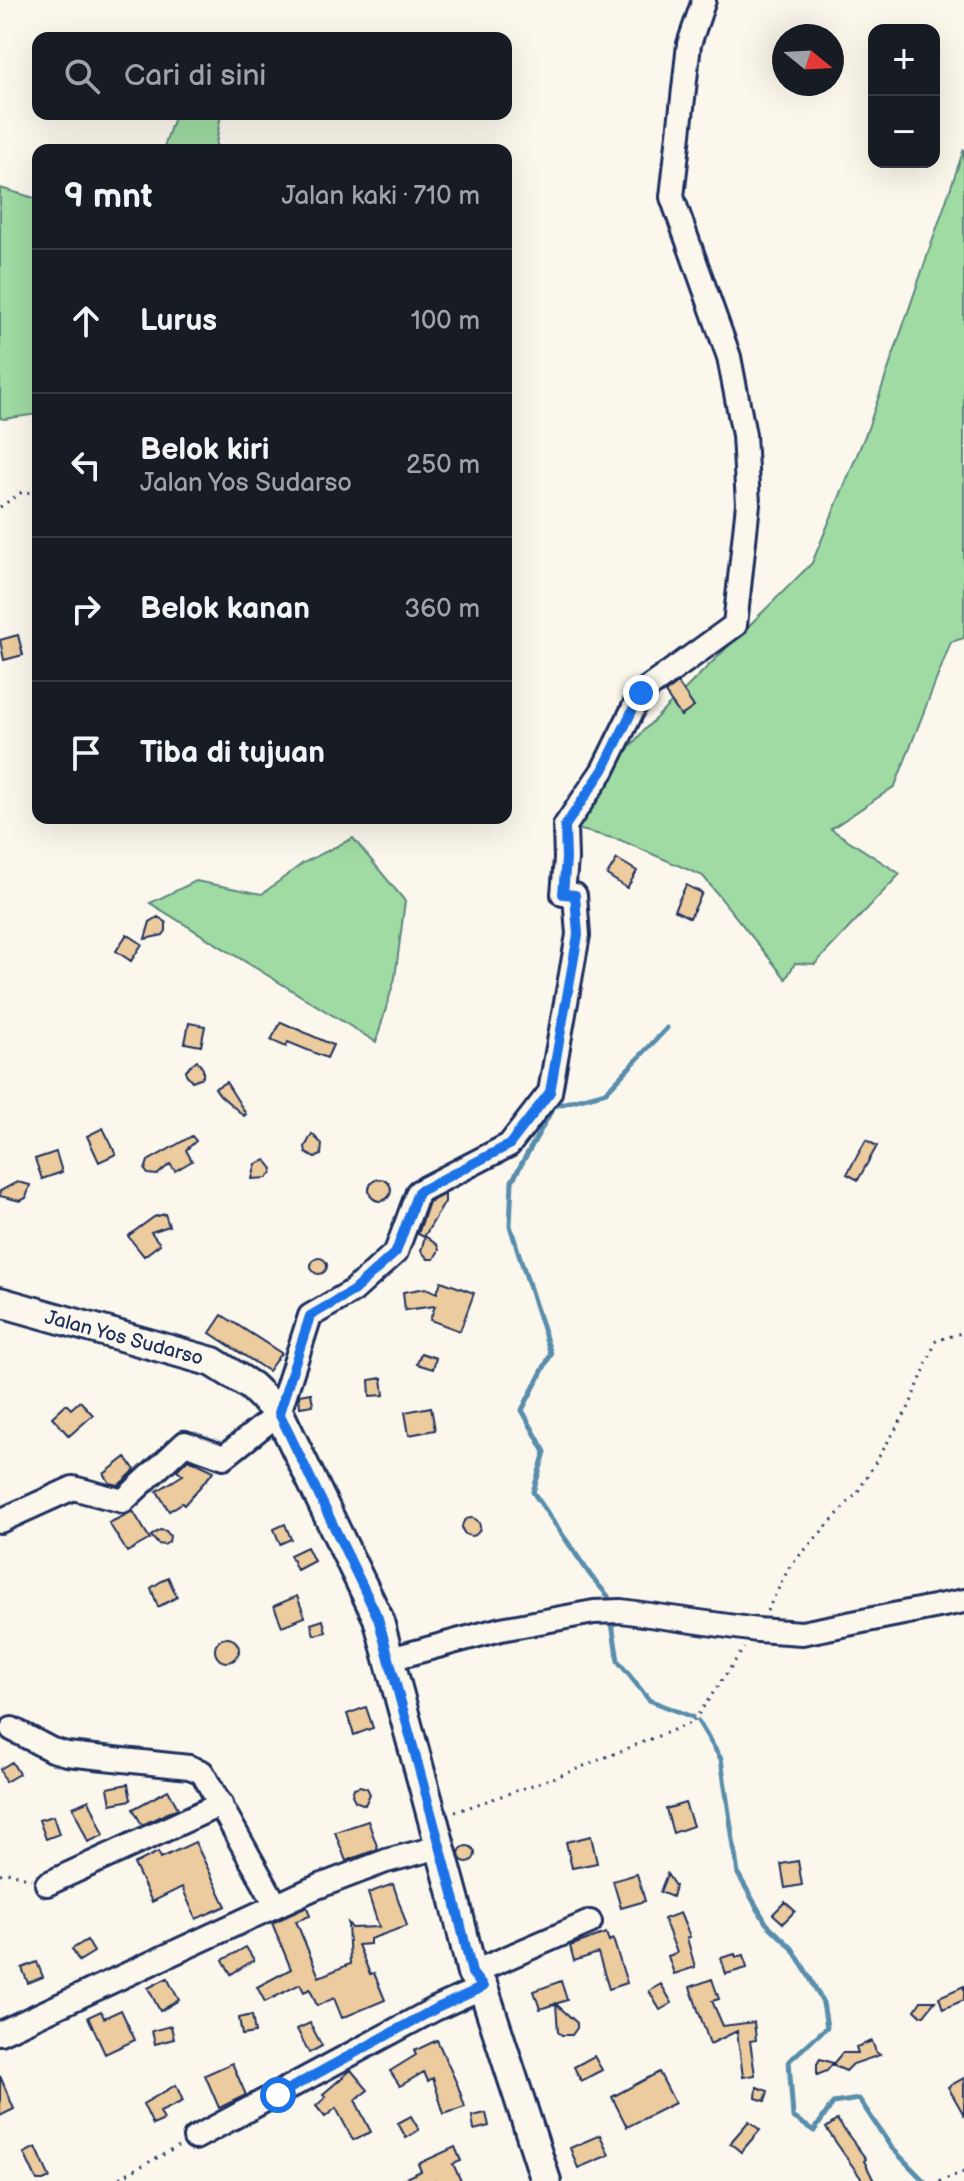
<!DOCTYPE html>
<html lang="id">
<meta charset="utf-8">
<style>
body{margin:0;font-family:"Balsamiq Sans",sans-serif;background:#242831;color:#f1f3f6}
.controls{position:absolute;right:24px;top:24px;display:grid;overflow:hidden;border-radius:16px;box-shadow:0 8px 32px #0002}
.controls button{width:72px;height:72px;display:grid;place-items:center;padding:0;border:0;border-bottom:2px solid #363941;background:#171b24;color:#f1f3f6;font:40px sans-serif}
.compass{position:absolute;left:772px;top:24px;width:72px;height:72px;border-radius:50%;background:#171b24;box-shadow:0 8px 32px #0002;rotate:108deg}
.stop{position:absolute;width:24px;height:24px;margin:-18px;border:6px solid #1a73e8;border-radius:50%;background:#fff}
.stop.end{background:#1a73e8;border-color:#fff;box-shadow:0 2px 8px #0008}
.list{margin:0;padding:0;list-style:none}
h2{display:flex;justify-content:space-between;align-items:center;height:104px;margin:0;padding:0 32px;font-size:34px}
h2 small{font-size:26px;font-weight:400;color:#9ea1a6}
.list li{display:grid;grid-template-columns:52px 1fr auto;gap:24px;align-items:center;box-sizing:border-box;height:144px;padding:0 32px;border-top:2px solid #363941}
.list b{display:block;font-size:30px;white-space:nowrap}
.list p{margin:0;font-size:26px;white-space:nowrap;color:#9ea1a6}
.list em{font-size:26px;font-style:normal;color:#9ea1a6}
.icon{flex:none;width:44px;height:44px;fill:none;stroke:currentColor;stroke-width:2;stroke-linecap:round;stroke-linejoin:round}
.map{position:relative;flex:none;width:964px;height:2181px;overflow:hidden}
.search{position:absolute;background:#171b24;box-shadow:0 8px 32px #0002;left:32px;top:32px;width:480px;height:88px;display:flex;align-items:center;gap:20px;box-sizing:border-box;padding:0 28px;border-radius:16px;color:#9ea1a6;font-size:30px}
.panel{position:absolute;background:#171b24;box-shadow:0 8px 32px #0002;left:32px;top:144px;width:480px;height:680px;border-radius:16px}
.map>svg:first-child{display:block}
</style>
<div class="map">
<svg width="964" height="2181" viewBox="0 0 964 2181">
<rect width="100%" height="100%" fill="#fbf7ec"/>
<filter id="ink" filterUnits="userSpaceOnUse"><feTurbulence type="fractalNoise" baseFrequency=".0125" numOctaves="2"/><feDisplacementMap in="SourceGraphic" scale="16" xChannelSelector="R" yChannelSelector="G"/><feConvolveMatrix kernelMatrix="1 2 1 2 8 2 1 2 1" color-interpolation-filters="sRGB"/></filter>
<g filter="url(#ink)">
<!-- green -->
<path fill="#9fdba2" stroke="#5d8580" stroke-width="2" d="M181 114H221L215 150H163L173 120Z
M964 149V638L951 642 895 786 831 829 900 874 815 964 795 963 786 979 703 876 620 840 565 826 644 730 812 563 867 431Z
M0 188 38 199V414L4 419 0 418Z
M353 838 405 901 395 978 376 1042 150 903 196 881 262 894 303 863Z"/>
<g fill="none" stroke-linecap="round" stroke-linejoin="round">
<!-- stream -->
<path stroke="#588dac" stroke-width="5" d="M610 1607 608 1596 591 1576 533 1492 545 1452 522 1410 551 1354 510 1226 512 1181 554 1106 606 1092 667 1028
M611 1617 618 1661 649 1700 692 1717
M698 1721 721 1759 738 1874 766 1923 792 1948 810 1978 823 2003 827 2027 789 2061 793 2117 814 2131 833 2103 859 2099 891 2147 924 2181"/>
</g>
<!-- building -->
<path fill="#eccb9e" stroke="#1b2f5e" stroke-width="2" d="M18 635 23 655 4 660 0 640Z
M678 683 694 707 681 716 665 693Z
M617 859 637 871 627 888 607 875Z
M686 885 702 893 690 918 674 910Z
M158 917 166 922V931L163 935 145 939 150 922Z
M127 934 142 944 131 961 116 951Z
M281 1022 333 1045 327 1058 288 1042 286 1047 271 1040Z
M189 1023 205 1026 201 1046 185 1043Z
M197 1060 203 1069V1077L192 1081 186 1074V1070Z
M226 1082 246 1114 244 1116 220 1095 215 1088Z
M103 1128 116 1154 99 1162 87 1136Z
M312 1134 322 1144 321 1155 315 1158 306 1153 305 1147Z
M192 1136 196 1141 186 1150 192 1161 175 1171 170 1164 157 1175 148 1174 145 1170 148 1161Z
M866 1140 877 1146 858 1180 847 1174Z
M56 1152 62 1172 42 1179 35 1159Z
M266 1160 273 1169 271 1174 267 1178 252 1179 256 1164Z
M369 1190a11 11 0 1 1 22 0a11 11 0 1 1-22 0Z
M17 1182 30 1185 26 1198 20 1201 0 1196V1191Z
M445 1194V1202L424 1237 418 1234 429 1202Z
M165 1214 169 1226 151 1232 160 1244 144 1256 128 1236 154 1217Z
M425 1236 437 1245 439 1250 434 1259H428L421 1251Z
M311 1266a8 8 0 1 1 16 0a8 8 0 1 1-16 0Z
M441 1281 474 1293 460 1331 430 1320 435 1306 405 1310 403 1292 426 1288 437 1293Z
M222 1315 281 1353 268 1371 210 1333Z
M421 1353 436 1358 433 1369 417 1364Z
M382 1378 384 1395 370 1396 369 1380Z
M311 1393 313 1405 300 1407 299 1395Z
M80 1401 93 1415 69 1436 52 1417 66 1404 71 1409Z
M431 1407 435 1430 409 1435 405 1412Z
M126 1457 135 1470 119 1485 110 1483 104 1474Z
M188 1459 214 1471 184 1505 182 1503 169 1511 157 1491 183 1475 177 1470Z
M133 1511 150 1539 127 1552 109 1523Z
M462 1527a9 9 0 1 1 18 0a9 9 0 1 1-18 0Z
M285 1524 291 1539 280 1544 274 1529Z
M160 1530 166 1531 170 1536 169 1542 164 1545 158 1544 151 1536Z
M307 1547 314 1561 297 1570 290 1555Z
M168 1577 177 1597 158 1607 151 1588Z
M297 1596 305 1617 282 1626 274 1606Z
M323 1620 326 1632 314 1635 311 1624Z
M215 1650a12 12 0 1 1 24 0a12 12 0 1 1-24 0Z
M366 1707 373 1728 354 1735 347 1714Z
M12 1762 19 1774 5 1782 0 1769Z
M128 1784 131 1800 111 1804 108 1788Z
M360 1786 367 1788 370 1794 365 1805 355 1801 352 1795 354 1788Z
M168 1790 178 1808 142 1825 133 1809Z
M89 1800 104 1835 88 1842 73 1807Z
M685 1803 693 1826 673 1833 666 1809Z
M53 1816 59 1834 46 1839 39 1820Z
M368 1821 378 1849 346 1861 335 1832Z
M591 1836 597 1863 572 1868 566 1842Z
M195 1842 226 1906 196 1919 182 1887 152 1902 134 1864 158 1852 161 1858Z
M459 1854a8 8 0 1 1 16 0a8 8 0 1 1-16 0Z
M798 1861 802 1885 785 1888 781 1864Z
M637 1874 645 1901 621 1908 613 1881Z
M667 1874 675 1886 672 1897 660 1892Z
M393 1884 407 1926 370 1939V1944L358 1945 370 1974 374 1973 385 2000 342 2018 334 1998 317 2006 310 1989 304 1992 300 1984 265 2002 257 1987 291 1969 272 1923 307 1907 310 1916 296 1921 319 1977 350 1964 348 1923 352 1928 379 1927 368 1893Z
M785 1902 795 1911 783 1923 773 1914Z
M680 1913 690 1937 687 1938 695 1967 674 1974 668 1956 677 1953 664 1919Z
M606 1933 609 1941 613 1939 627 1983 609 1989 598 1953 574 1961 570 1946Z
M87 1940 94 1952 79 1961 72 1949Z
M246 1947 254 1960 231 1974 223 1960Z
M735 1954 736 1957 744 1955 747 1968 726 1974 721 1958Z
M37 1962 43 1977 28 1983 22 1968Z
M167 1978 179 2000 160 2011 148 1988Z
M712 1979 719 1999 712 2001 723 2026 754 2022 756 2040 750 2041 755 2075 743 2077 737 2031 710 2044 690 1987Z
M561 1981 567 2000 540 2009 534 1991Z
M661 1984 672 2003 660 2010 649 1991Z
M964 1986V2000L943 2009 939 1997Z
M921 2001H935L924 2015H920L915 2010Z
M556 2004 577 2023V2028L572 2035H562L558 2032Z
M121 2010 135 2040 105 2054 88 2017 101 2011 104 2018Z
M252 2015 255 2033 242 2035 239 2018Z
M310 2023 322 2046 309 2053 297 2029Z
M171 2026 174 2039 155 2044 152 2031Z
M437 2040 458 2086 465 2107 444 2114 433 2078 428 2081 424 2072 400 2086 390 2071 416 2055 414 2051Z
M872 2041 876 2052 880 2055 853 2064 846 2071 832 2065 842 2053H858L856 2047Z
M594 2056 602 2070 581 2081 574 2067Z
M820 2059 833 2063 827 2071 817 2075V2064Z
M232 2063 246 2095 219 2108 205 2075Z
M351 2070 368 2090 355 2100 371 2132 353 2140 336 2108 325 2117 316 2106 326 2097 323 2094Z
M659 2072 675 2103 627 2127 612 2097Z
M0 2076 14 2109 0 2116Z
M964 2078V2115L948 2087Z
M176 2085 183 2101 160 2112 164 2120 153 2125 143 2104Z
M757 2087 768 2091 765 2101 756 2098Z
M486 2113 489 2126 474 2130 472 2116Z
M411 2116 419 2130 406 2138 398 2123Z
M837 2120 866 2159 864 2161 874 2181H863L826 2128Z
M749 2121 760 2130 741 2152 730 2143Z
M600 2135 609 2155 578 2168 570 2148Z
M36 2147 50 2178 43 2181H37L24 2153Z
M455 2147 461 2161 453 2164 461 2181H399L421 2171 418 2164Z"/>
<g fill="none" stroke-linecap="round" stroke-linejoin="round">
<!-- minor casing -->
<g stroke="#1b2f5e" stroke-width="28">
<path id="minor" d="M0 1521 73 1488 123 1501 185 1443 224 1457 279 1413 310 1316 353 1291 396 1252 418 1192 509 1145 550 1092 578 935 575 895 563 894 566 859 565 826 603 770 641 693 735 625 748 504 744 435 729 357 672 197 689 44 704 0
M390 1659 501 1629 594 1612 621 1611 757 1630 802 1633 964 1601
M12 1729 52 1750 67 1754 189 1767 202 1772 276 1905
M47 1884 221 1804
M472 1973 590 1922
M0 2033 312 1889 386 1861 440 1847
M195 2138 435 2009 483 1987"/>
</g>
<!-- major casing -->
<g stroke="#1b2f5e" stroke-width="34">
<path id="major" d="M0 1302 213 1362 251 1386 279 1413 378 1618 455 1901 472 1973 483 1987 546 2181"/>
</g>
<!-- path -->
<path stroke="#1b2f5e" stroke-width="3" stroke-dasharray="2 6" stroke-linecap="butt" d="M0 507 22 492 38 493
M767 1611 790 1566 857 1493 909 1407 936 1341 964 1332
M455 1812 567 1773 693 1722 744 1648
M0 1874 7 1872 31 1879
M113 2181 178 2147
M939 2181 964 2172"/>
<!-- minor -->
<use href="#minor" stroke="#fbf7ec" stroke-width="22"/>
<!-- major -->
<use href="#major" stroke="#fbf7ec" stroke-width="28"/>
</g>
</g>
<g fill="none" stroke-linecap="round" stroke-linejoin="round" filter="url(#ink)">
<!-- route -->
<path stroke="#1a73e8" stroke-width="10" d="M278 2095 435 2009 483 1987 472 1973 455 1901 378 1618 279 1413 310 1316 353 1291 396 1252 418 1192 509 1145 550 1092 578 935 575 895 563 894 566 859 565 826 603 770 641 693"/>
</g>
<g text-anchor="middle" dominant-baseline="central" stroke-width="6" stroke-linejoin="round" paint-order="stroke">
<!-- street labels -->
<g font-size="20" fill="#1b2f5e" stroke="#fbf7ec">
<text transform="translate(124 1338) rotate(15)">Jalan Yos Sudarso</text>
</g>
</g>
</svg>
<div class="controls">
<button>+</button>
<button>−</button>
</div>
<svg class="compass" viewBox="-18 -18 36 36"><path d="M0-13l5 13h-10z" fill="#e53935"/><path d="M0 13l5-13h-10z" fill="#9ea1a6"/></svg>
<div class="stop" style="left:278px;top:2095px"></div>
<div class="stop end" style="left:641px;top:693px"></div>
<div class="search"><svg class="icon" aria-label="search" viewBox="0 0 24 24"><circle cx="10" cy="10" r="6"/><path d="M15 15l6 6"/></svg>Cari di sini</div>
<section class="panel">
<h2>9 mnt<small>Jalan kaki · 710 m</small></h2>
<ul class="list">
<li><svg class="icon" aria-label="ahead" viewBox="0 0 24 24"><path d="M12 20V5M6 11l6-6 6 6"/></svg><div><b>Lurus</b></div><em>100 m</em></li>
<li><svg class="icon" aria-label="left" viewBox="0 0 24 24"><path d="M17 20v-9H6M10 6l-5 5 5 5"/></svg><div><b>Belok kiri</b><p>Jalan Yos Sudarso</p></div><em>250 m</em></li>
<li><svg class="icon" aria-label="right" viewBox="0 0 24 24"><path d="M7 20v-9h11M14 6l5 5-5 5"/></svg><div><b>Belok kanan</b></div><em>360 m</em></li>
<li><svg class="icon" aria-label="arrive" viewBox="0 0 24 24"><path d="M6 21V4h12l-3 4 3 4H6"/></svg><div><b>Tiba di tujuan</b></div></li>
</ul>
</section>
</div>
